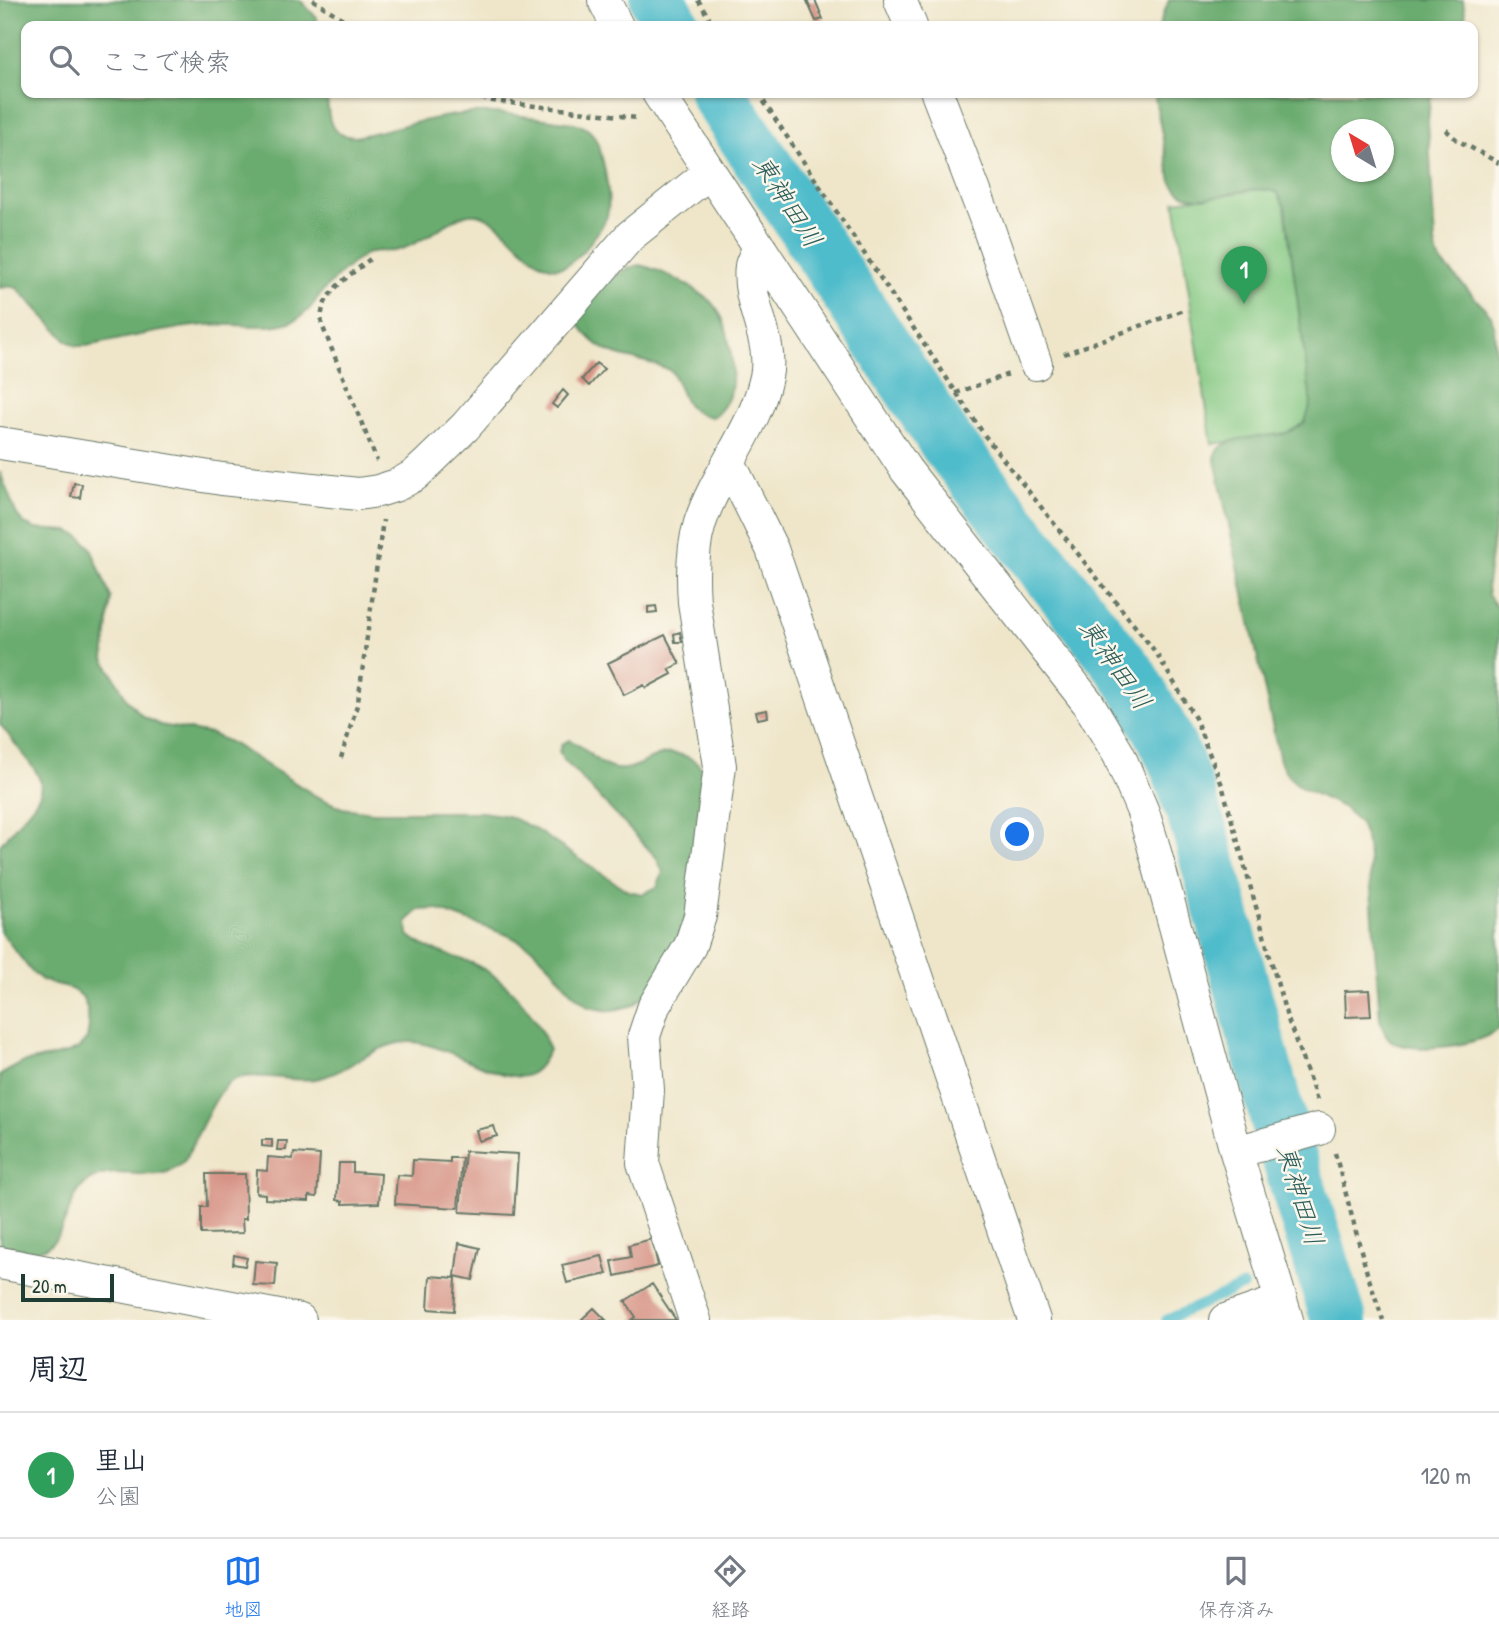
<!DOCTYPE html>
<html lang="ja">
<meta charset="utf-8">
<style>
body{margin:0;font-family:"Patrick Hand","Klee One",sans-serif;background:#f2f2f3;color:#1f2937}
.compass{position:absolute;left:1331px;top:119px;width:63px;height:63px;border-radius:50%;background:#fff;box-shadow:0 2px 5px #0004;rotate:322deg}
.scale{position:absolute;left:21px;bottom:18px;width:93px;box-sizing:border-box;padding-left:7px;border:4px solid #1f3d34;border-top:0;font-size:19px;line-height:24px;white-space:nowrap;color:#1f3d34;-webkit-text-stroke:5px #fbf7ec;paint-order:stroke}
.you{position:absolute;left:1018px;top:835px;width:24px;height:24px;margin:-18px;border:5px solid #fff;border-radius:50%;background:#1a73e8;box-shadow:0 0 0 10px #1a73e833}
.badge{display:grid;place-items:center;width:46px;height:46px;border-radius:50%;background:#1a73e8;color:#fff;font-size:23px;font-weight:700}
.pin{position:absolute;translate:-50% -58px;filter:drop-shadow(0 2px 4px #0008)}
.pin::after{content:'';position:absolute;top:37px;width:24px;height:21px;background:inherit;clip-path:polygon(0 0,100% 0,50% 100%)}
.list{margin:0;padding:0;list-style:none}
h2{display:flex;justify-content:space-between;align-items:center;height:91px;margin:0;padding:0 28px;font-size:30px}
h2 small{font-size:23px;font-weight:400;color:#747a83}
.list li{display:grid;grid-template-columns:46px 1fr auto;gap:21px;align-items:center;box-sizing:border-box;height:126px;padding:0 28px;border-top:2px solid #e0e1e3}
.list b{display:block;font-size:26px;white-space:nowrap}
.list p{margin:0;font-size:23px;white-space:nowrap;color:#747a83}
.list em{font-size:23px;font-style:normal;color:#747a83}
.icon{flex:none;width:38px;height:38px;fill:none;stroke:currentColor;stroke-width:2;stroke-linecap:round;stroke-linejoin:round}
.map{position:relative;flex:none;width:1499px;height:1320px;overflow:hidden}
.search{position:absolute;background:#fff;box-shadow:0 2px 5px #0004;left:21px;right:21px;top:21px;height:77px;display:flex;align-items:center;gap:18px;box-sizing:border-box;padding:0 24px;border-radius:14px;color:#747a83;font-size:26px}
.sheet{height:217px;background:#fff}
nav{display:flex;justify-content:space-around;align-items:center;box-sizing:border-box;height:98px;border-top:2px solid #e0e1e3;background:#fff;font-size:19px;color:#747a83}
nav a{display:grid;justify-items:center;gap:4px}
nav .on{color:#1a73e8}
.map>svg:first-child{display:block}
</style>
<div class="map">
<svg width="1499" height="1320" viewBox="0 0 1499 1320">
<rect width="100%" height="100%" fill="#fbf7ec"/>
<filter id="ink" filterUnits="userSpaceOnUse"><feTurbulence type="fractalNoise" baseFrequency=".0143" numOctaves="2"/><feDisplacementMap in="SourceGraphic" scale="14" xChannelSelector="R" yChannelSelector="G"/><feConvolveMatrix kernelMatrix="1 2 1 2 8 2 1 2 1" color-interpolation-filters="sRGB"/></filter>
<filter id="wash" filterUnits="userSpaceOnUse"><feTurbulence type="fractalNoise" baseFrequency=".00686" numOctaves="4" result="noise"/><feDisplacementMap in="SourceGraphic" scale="28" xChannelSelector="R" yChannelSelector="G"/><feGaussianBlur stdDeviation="1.57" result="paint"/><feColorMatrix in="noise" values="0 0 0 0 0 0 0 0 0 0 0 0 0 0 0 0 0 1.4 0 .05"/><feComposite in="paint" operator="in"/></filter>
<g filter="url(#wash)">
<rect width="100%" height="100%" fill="#efe6ca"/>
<!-- green -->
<path fill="#83c882" stroke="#51825b" stroke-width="2" d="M1261 189 1277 192 1285 206 1311 403 1306 422 1287 433 1212 444 1175 201Z"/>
<!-- forest -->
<path fill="#6aac70" stroke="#447452" stroke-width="2" fill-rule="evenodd" d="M0 0H300L316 17 319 26H26V93H327C328 117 327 135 355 137 393 129 433 116 472 113 505 111 541 119 574 123 583 126 590 129 595 138 603 153 612 199 607 216 602 229 580 258 567 265 533 284 502 203 465 215 441 224 420 246 394 251 383 252 374 249 364 255 350 264 335 278 324 290 315 301 308 314 295 320 268 332 234 322 206 325 165 328 125 339 86 346H76L67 341 17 288 11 286 0 288Z
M1169 0H1463L1467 26H1159Z
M1154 93H1433L1430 101 1428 121 1435 243 1438 258 1491 315 1494 327 1499 410V496L1487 584 1488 595 1499 610V1028C1482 1046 1415 1054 1393 1042 1385 1037 1382 1028 1380 1019L1368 846 1360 823 1343 807 1300 787 1288 776 1280 761 1215 460C1217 432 1266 439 1286 433 1293 431 1299 426 1305 422L1311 403 1285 206 1277 192C1272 191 1266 189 1260 189 1231 189 1189 214 1171 181ZM1342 130H1384V172H1342Z
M639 265C660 269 701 290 715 306 729 323 735 369 731 390 728 401 721 411 713 417 681 414 684 391 671 371 636 353 607 365 579 325L580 317C598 294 609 271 639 265Z
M0 472 16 513 24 524 36 529 69 531 81 537 91 548 111 598 104 659 128 701 143 717 160 725 212 734 233 744 316 796 342 808 373 812H482L508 816 533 828 628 891 643 894 657 887 663 872 656 857 562 758 559 751 562 744 569 740C586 746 598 767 616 769 642 772 656 745 685 756 698 761 703 767 706 779L689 914 652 988 634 1005 610 1011 588 1007 571 992 551 967 532 948 510 936 436 909 419 910 407 921 408 935C426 951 450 954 472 963 507 979 537 1013 549 1050 544 1060 537 1073 525 1076 499 1082 441 1041 408 1042 374 1043 347 1074 315 1079 291 1083 249 1069 230 1082 217 1090 194 1143 185 1160 161 1188 124 1164 94 1178 64 1191 70 1240 42 1249 30 1253 12 1247 0 1244V1075L22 1063 68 1053 79 1048 87 1039 89 1027 87 1008 82 996 71 989 42 980 31 971 0 931V845L34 804 40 794 41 782 35 770 0 724Z"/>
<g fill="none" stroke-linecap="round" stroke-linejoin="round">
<!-- stream -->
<path stroke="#50bccb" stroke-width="10" d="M1166 1320 1243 1286"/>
<!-- river -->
<path stroke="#50bccb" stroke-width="56" d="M658 0 673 26
M717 93 947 443 1129 675 1163 734 1177 764 1199 828 1283 1138 1339 1320"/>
</g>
<g id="blocks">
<!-- building -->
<path fill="#d69284" d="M815 0 823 19 816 21 807 1Z
M596 363 604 369 589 386 582 379Z
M563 390 568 395 557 408 552 404Z
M74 483 82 484 80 498 71 497Z
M656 606 657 612 648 613V607Z
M680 632 682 642H675L674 634Z
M665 635 680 664 669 669 672 674 646 688 644 685 624 695 608 663Z
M767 710 768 717 758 719 756 712Z
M1369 990 1371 1016 1346 1017 1345 991Z
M494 1126 497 1136 479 1141 476 1130Z
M262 1140H272V1147L262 1146Z
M278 1141H287L286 1150H277Z
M465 1151 518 1154 514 1215 460 1212Z
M294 1153 320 1155 317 1197 309 1196V1201L265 1199V1194L256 1193 257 1170 267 1171 268 1157 293 1159Z
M450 1158H462L458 1208 395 1204 397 1175 412 1176 413 1160 450 1162Z
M339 1163H353V1172L381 1174 379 1203 343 1204V1201L337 1200Z
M206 1174H245L246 1219H242L243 1233 201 1234V1207H207Z
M652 1239 658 1266 615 1276 612 1261 631 1257 629 1245Z
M459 1243 480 1248 473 1280 455 1276Z
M234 1255 247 1258 245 1266 233 1264Z
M602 1256 607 1274 567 1283 562 1265Z
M255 1261 277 1263 275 1286 253 1285Z
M430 1276 456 1278 454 1311 428 1309Z
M652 1284 676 1320H632L636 1317 625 1301Z
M594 1308 606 1320H581Z"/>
</g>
</g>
<g filter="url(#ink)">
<use href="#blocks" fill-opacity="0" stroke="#687868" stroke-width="2"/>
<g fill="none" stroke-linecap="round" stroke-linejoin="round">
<!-- minor casing -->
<g stroke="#687868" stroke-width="34">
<path id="minor" d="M604 0 617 26
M900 0 911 26
M658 93 906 470 1088 703 1119 755 1143 812 1152 841 1236 1152 1287 1320
M937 93 984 215 1036 364
M0 443 222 479 358 494 378 491 397 485 415 475 430 461 465 427 630 236 710 172
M729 462 772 549 1034 1320
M1236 1152 1319 1129
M0 1263 300 1320
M695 1320 643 1163 648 1090 644 1036 654 1006 690 946 700 916 720 766 694 602C692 576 692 549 700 523 717 472 755 429 766 377 774 338 746 304 751 266 752 260 757 253 760 247
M1225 1320 1280 1301"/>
</g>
<!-- path -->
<path stroke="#687868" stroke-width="4.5" stroke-dasharray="5 5" stroke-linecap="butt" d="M313 0 354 26
M698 0 714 26
M462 93 493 101 637 118
M758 93 985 436 1157 654 1195 718 1222 785 1286 1014 1317 1100
M1446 130 1457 140 1499 163
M370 259C349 277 317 294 322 325L377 461
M1064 354 1184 310
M956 393 1009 374
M341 758 358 702 383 520
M1335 1153 1367 1273 1383 1320"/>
<!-- minor -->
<use href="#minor" stroke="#fff" stroke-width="32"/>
</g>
</g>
<g text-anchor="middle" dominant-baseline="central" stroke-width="5" stroke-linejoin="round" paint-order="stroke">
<!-- water labels -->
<g font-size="26" font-style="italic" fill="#2b5d5a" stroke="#fbf7ec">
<text transform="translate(788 201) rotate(57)">東神田川</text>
<text transform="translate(1116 664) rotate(55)">東神田川</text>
<text transform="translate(1301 1195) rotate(73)">東神田川</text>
</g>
</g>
</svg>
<svg class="compass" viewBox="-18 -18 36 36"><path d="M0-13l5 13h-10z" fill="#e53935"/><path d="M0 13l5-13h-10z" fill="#747a83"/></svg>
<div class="scale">20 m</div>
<div class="you"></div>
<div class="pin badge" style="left:1244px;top:304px;background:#2e9e5b">1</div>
<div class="search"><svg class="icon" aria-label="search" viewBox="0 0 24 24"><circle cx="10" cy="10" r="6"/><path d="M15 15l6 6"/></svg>ここで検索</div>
</div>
<section class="sheet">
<h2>周辺<small></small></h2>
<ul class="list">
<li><span class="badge" style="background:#2e9e5b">1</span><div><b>里山</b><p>公園</p></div><em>120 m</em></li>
</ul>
</section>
<nav>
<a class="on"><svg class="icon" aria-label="map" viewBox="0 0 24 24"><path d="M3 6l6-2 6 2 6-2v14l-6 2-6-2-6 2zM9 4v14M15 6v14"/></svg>地図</a>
<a><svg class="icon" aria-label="directions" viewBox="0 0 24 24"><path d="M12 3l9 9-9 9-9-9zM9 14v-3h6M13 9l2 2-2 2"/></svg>経路</a>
<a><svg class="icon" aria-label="saved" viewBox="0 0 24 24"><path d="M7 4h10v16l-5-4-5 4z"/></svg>保存済み</a>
</nav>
